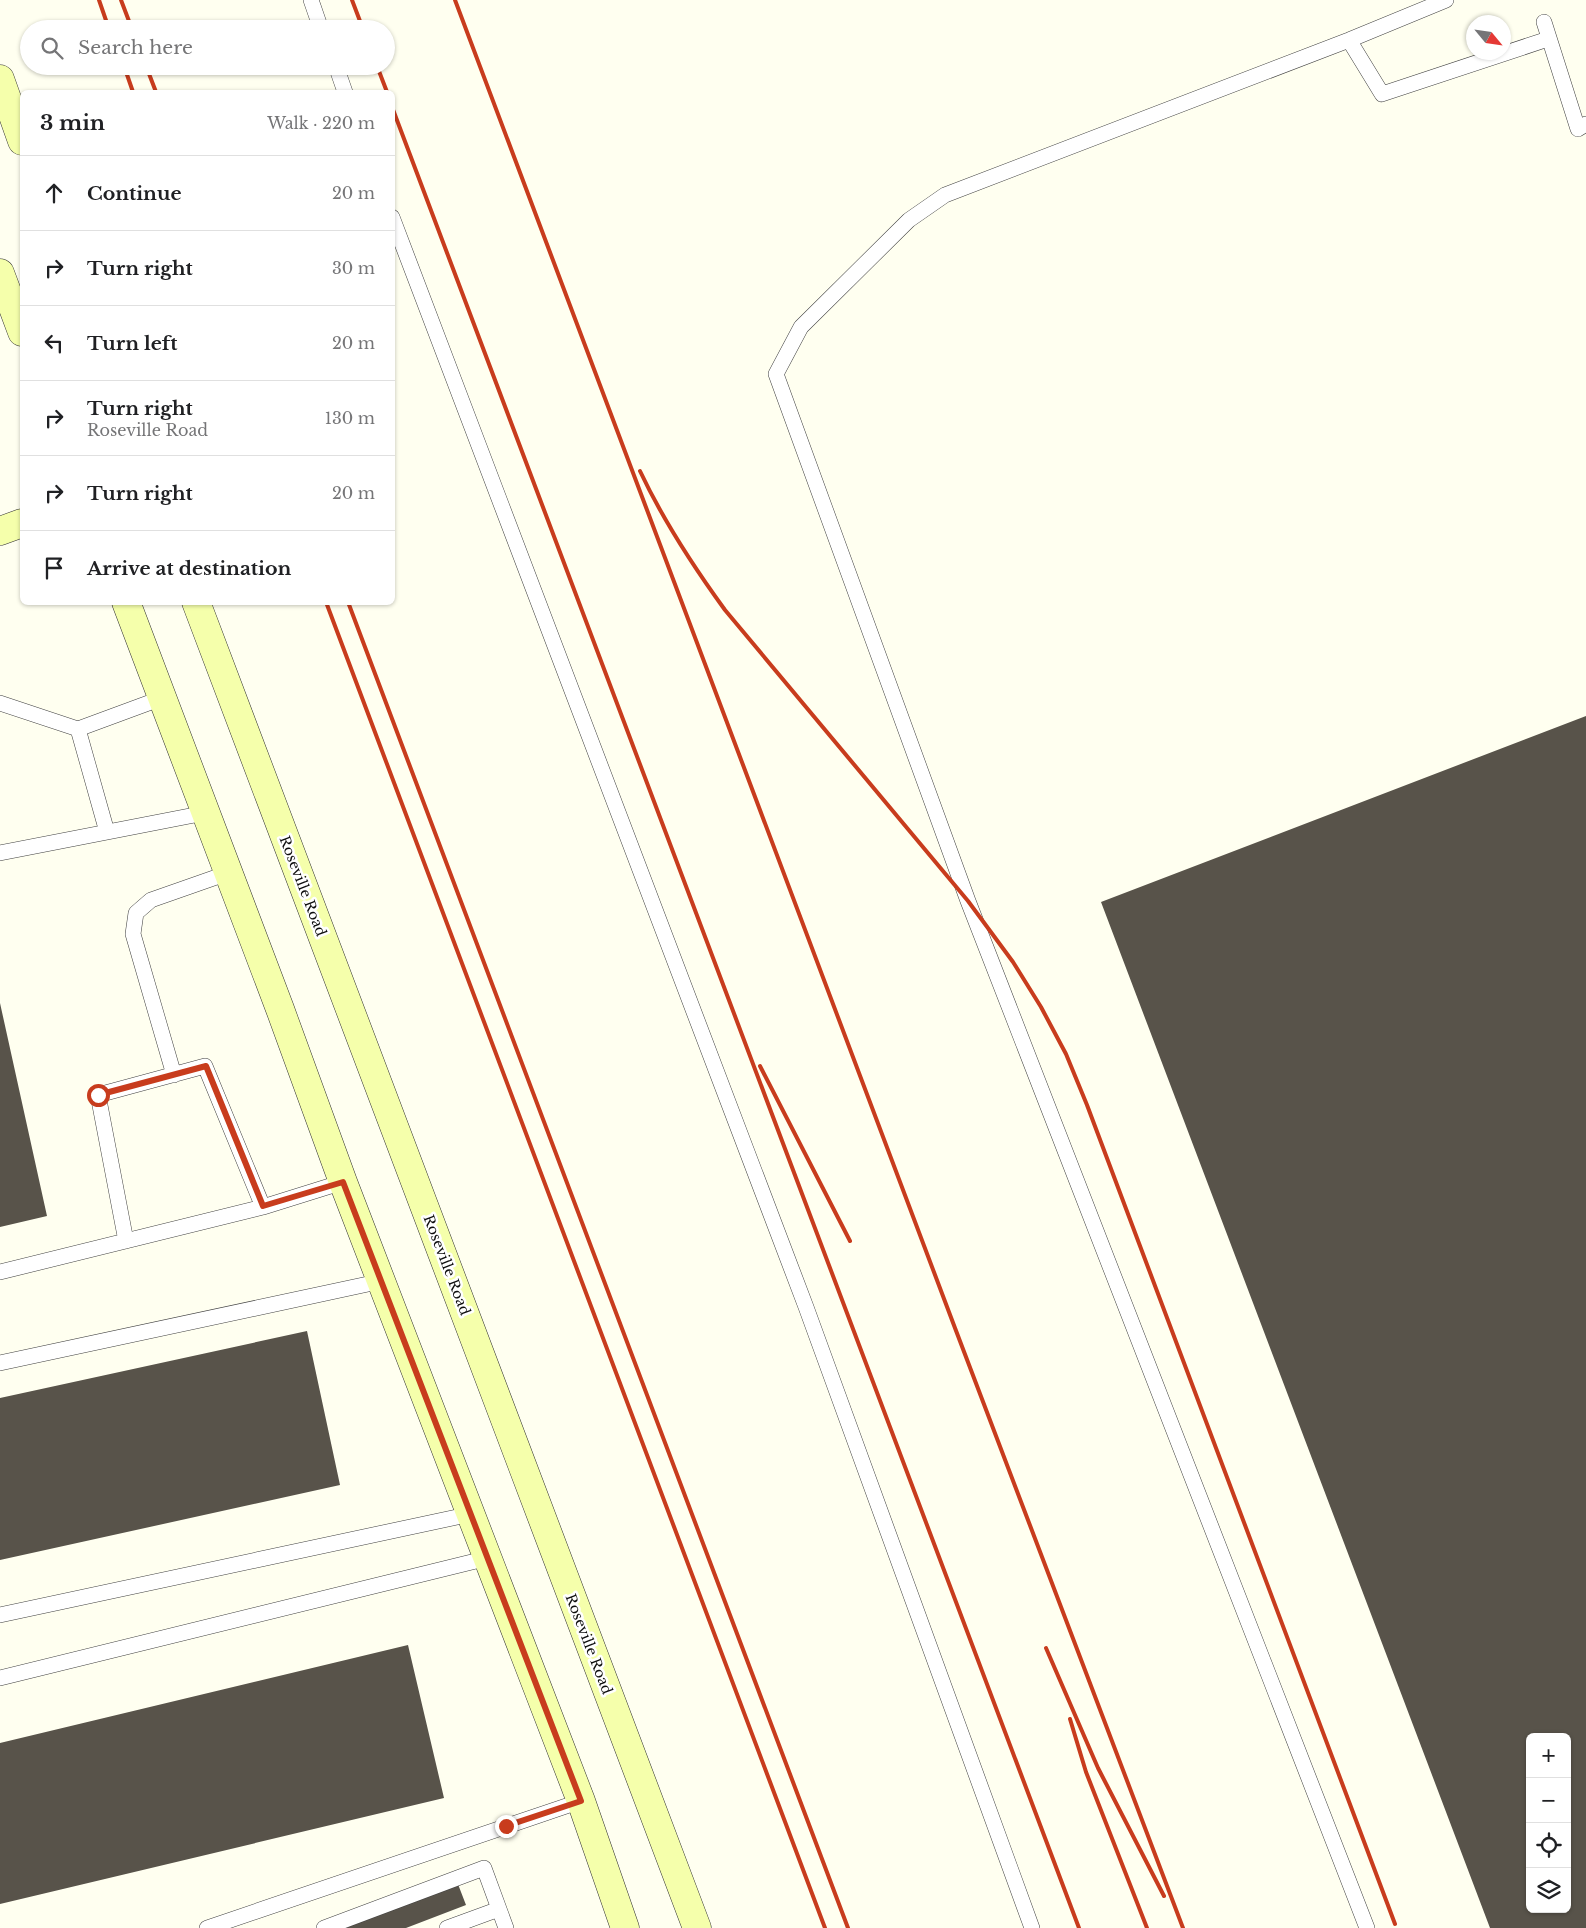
<!DOCTYPE html>
<meta charset="utf-8">
<style>
body{margin:0;font-family:"Libre Baskerville",serif;background:#f2f2f2;color:#202124}
.controls{position:absolute;right:15px;bottom:15px;display:grid;overflow:hidden;border-radius:8px;box-shadow:0 1px 4px #0004}
.controls button{width:45px;height:45px;display:grid;place-items:center;padding:0;border:0;border-bottom:1px solid #e0e0e0;background:#fff;color:#202124;font:25px sans-serif}
.compass{position:absolute;left:1466px;top:15px;width:45px;height:45px;border-radius:50%;background:#fff;box-shadow:0 1px 4px #0004;rotate:119deg}
.stop{position:absolute;width:15px;height:15px;margin:-11px;border:4px solid #c83c1d;border-radius:50%;background:#fff}
.stop.end{background:#c83c1d;border-color:#fff;box-shadow:0 1px 5px #0008}
.list{margin:0;padding:0;list-style:none}
h2{display:flex;justify-content:space-between;align-items:center;height:65px;margin:0;padding:0 20px;font-size:21px}
h2 small{font-size:16px;font-weight:400;color:#757577}
.list li{display:grid;grid-template-columns:32px 1fr auto;gap:15px;align-items:center;box-sizing:border-box;height:75px;padding:0 20px;border-top:1px solid #e0e0e0}
.list b{display:block;font-size:19px;white-space:nowrap}
.list p{margin:0;font-size:16px;white-space:nowrap;color:#757577}
.list em{font-size:16px;font-style:normal;color:#757577}
.icon{flex:none;width:28px;height:28px;fill:none;stroke:currentColor;stroke-width:2;stroke-linecap:round;stroke-linejoin:round}
.map{position:relative;flex:none;width:1586px;height:1928px;overflow:hidden}
.search{position:absolute;background:#fff;box-shadow:0 1px 4px #0004;left:20px;top:20px;width:375px;height:55px;display:flex;align-items:center;gap:12px;box-sizing:border-box;padding:0 18px;border-radius:28px;color:#757577;font-size:19px}
.panel{position:absolute;background:#fff;box-shadow:0 1px 4px #0004;left:20px;top:90px;width:375px;height:515px;border-radius:8px}
.map>svg:first-child{display:block}
</style>
<div class="map">
<svg width="1586" height="1928" viewBox="0 0 1586 1928">
<rect width="100%" height="100%" fill="#fffff0"/>
<!-- building -->
<path fill="#58534a" fill-rule="evenodd" d="M1586 716V1928H1490L1101 902ZM1530 1737H1567V1909H1530Z
M0 1003 47 1216 0 1227Z
M307 1331 340 1485 0 1560V1398Z
M408 1645 444 1798 0 1904V1743Z
M456 1879 466 1905 406 1928H332Z"/>
<g fill="none" stroke-linecap="round" stroke-linejoin="round">
<!-- service casing -->
<g stroke="#414141" stroke-width="16">
<path id="service" d="M311 0 321 29
M1544 22 1578 129 1586 124
M1349 40 1382 94 1548 39
M336 66 345 92
M392 217 806 1307 1032 1928
M0 703 78 729 162 698
M78 729 107 832
M0 853 205 813
M174 1075 133 934 136 913 151 900 228 873
M126 1241 98 1095 205 1066 263 1207
M0 1272 263 1207 343 1182
M0 1363 382 1281
M0 1615 471 1514
M0 1678 488 1558
M207 1928 581 1801
M324 1928 484 1868 506 1928
M447 1928 499 1909
M1367 1928 968 901 776 374 801 327 909 220 945 195 1349 40 1446 0"/>
</g>
<!-- secondary casing -->
<g stroke="#303030" stroke-width="29">
<path id="secondary" d="M0 79 22 141
M0 273 22 332
M0 531 22 523
M126 602 280 1009 343 1182 581 1801 625 1928
M196 602 697 1928"/>
</g>
<!-- service -->
<use href="#service" stroke="#fff" stroke-width="15"/>
<!-- secondary -->
<use href="#secondary" stroke="#f5ffab" stroke-width="28"/>
<!-- rail -->
<path stroke="#c83c1d" stroke-width="4" d="M99 0 109 29
M121 0 132 29
M352 0 363 29
M455 0 955 1328 1183 1928
M124 66 133 92
M146 66 156 92
M377 66 387 92
M392 107 1079 1928
M640 471C663 520 693 566 725 610L968 901 1013 962 1041 1007 1066 1054 1087 1105 1395 1924
M326 602 825 1928
M348 602 848 1928
M760 1066 850 1241
M1046 1648 1098 1768 1164 1896
M1070 1719 1086 1772 1147 1928"/>
</g>
<g fill="none" stroke-linecap="round" stroke-linejoin="round">
<!-- route -->
<path stroke="#c83c1d" stroke-width="6" d="M98 1095 206 1066 263 1206 343 1182 581 1801 506 1826"/>
</g>
<g text-anchor="middle" dominant-baseline="central" stroke-width="5" stroke-linejoin="round" paint-order="stroke">
<!-- street labels -->
<g font-size="14" fill="#0e0e0e" stroke="#fff">
<text transform="translate(303 886) rotate(69)">Roseville Road</text>
<text transform="translate(447 1265) rotate(69)">Roseville Road</text>
<text transform="translate(589 1644) rotate(69)">Roseville Road</text>
</g>
</g>
</svg>
<div class="controls">
<button>+</button>
<button>−</button>
<button><svg class="icon" aria-label="locate" viewBox="0 0 24 24"><circle cx="12" cy="12" r="6"/><path d="M12 2v4M12 18v4M2 12h4M18 12h4"/></svg></button>
<button><svg class="icon" aria-label="layers" viewBox="0 0 24 24"><path d="M12 4l9 5-9 5-9-5zM3 14l9 5 9-5"/></svg></button>
</div>
<svg class="compass" viewBox="-18 -18 36 36"><path d="M0-13l5 13h-10z" fill="#e53935"/><path d="M0 13l5-13h-10z" fill="#757577"/></svg>
<div class="stop" style="left:98px;top:1095px"></div>
<div class="stop end" style="left:506px;top:1826px"></div>
<div class="search"><svg class="icon" aria-label="search" viewBox="0 0 24 24"><circle cx="10" cy="10" r="6"/><path d="M15 15l6 6"/></svg>Search here</div>
<section class="panel">
<h2>3 min<small>Walk · 220 m</small></h2>
<ul class="list">
<li><svg class="icon" aria-label="ahead" viewBox="0 0 24 24"><path d="M12 20V5M6 11l6-6 6 6"/></svg><div><b>Continue</b></div><em>20 m</em></li>
<li><svg class="icon" aria-label="right" viewBox="0 0 24 24"><path d="M7 20v-9h11M14 6l5 5-5 5"/></svg><div><b>Turn right</b></div><em>30 m</em></li>
<li><svg class="icon" aria-label="left" viewBox="0 0 24 24"><path d="M17 20v-9H6M10 6l-5 5 5 5"/></svg><div><b>Turn left</b></div><em>20 m</em></li>
<li><svg class="icon" aria-label="right" viewBox="0 0 24 24"><path d="M7 20v-9h11M14 6l5 5-5 5"/></svg><div><b>Turn right</b><p>Roseville Road</p></div><em>130 m</em></li>
<li><svg class="icon" aria-label="right" viewBox="0 0 24 24"><path d="M7 20v-9h11M14 6l5 5-5 5"/></svg><div><b>Turn right</b></div><em>20 m</em></li>
<li><svg class="icon" aria-label="arrive" viewBox="0 0 24 24"><path d="M6 21V4h12l-3 4 3 4H6"/></svg><div><b>Arrive at destination</b></div></li>
</ul>
</section>
</div>
